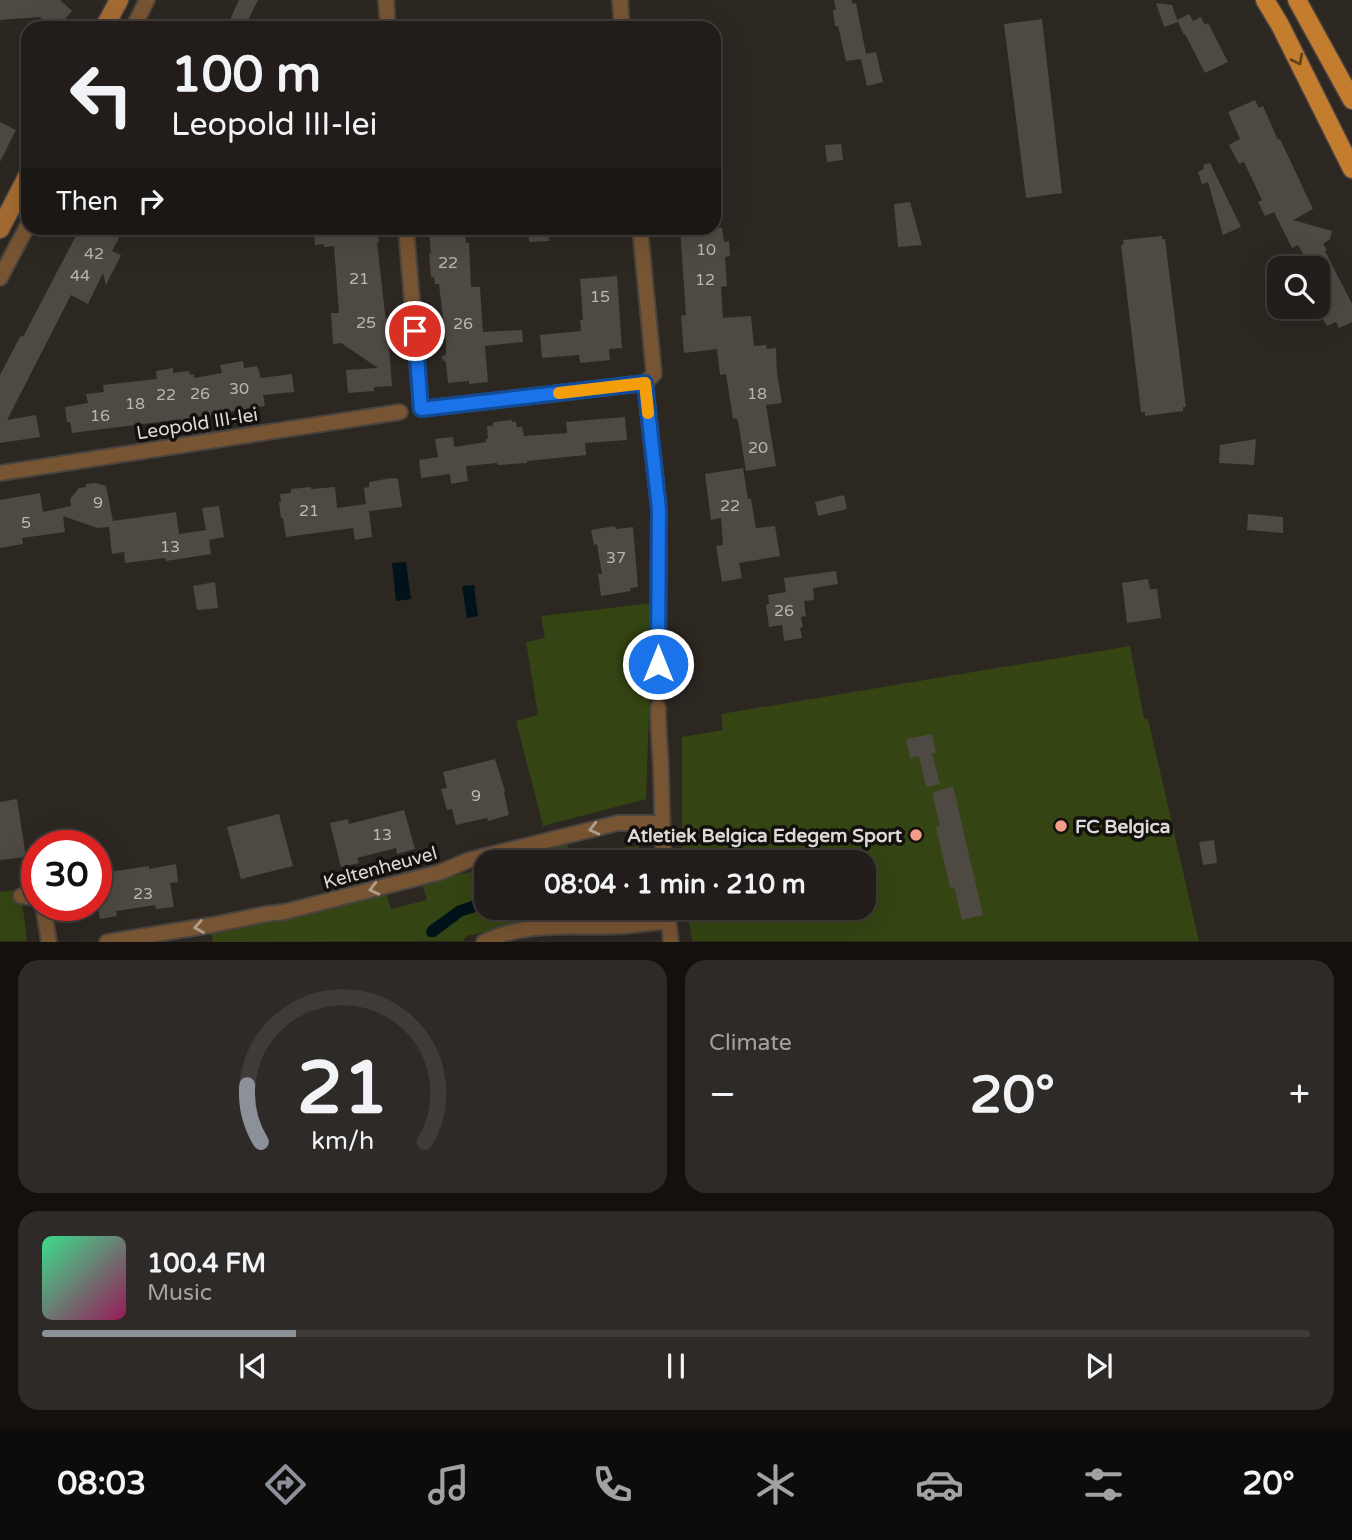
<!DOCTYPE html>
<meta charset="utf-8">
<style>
:root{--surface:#221d1a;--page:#2e2a27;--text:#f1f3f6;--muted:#a2a2a2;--line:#3f3b39;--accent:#8c9099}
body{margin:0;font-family:"Varela Round",sans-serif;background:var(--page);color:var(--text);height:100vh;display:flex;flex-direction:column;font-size:26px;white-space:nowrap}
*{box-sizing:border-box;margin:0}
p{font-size:23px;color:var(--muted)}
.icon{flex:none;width:38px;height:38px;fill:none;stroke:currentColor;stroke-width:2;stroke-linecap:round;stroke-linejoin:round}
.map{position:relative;height:942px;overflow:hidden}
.sheet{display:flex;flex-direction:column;gap:18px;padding:18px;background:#13100e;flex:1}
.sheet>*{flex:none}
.guide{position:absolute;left:21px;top:21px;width:700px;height:214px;border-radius:21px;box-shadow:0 7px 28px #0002,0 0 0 2px var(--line);background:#221d1a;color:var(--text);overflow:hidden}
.controls{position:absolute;left:1267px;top:256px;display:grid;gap:14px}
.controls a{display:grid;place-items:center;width:63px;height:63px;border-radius:14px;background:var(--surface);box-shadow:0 7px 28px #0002,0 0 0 2px var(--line);font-size:35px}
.speed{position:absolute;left:21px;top:830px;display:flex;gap:14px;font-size:35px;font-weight:700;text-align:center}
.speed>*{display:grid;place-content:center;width:91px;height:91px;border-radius:50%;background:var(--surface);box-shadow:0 7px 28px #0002,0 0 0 2px var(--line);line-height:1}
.speed .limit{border:10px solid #d22;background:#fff;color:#111}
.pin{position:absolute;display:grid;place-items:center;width:60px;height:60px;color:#fff;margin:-30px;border:4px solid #fff;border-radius:50%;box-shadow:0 2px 7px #0007}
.me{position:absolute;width:77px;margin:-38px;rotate:0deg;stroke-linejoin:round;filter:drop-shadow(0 0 5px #0008)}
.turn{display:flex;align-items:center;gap:24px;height:147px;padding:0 35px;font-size:32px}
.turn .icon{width:91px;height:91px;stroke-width:2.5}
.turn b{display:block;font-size:49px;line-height:60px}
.then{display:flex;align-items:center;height:66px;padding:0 35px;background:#0003;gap:14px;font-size:26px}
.big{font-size:52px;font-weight:700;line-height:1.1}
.sheet .tile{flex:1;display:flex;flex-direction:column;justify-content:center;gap:10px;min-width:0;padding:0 24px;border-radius:21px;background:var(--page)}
.sheet .dial{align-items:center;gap:0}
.dial svg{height:182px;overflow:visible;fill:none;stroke:var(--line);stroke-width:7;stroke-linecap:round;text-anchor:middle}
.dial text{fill:var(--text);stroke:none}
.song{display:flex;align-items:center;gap:21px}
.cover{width:84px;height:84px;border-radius:10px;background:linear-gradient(135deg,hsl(150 70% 55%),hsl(330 70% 35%))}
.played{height:7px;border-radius:4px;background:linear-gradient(90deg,var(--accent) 20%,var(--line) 20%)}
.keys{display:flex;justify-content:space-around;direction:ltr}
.heat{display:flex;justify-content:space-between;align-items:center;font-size:38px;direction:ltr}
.sheet .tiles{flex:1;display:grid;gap:18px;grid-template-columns:1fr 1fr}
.tile:last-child{grid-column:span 2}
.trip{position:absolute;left:474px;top:850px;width:402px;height:70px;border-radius:21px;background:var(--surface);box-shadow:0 7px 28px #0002,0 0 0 2px var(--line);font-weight:700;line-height:70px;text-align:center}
.dock{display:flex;height:112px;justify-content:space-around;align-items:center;background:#0e0c0a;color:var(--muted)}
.dock .icon{width:49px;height:49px}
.dock .current{color:var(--accent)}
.dock b{font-size:32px;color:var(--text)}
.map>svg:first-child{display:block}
.green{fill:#344412}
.water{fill:#00131a}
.building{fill:#4e4942}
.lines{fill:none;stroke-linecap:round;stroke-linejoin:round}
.street-casing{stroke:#49443f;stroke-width:18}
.secondary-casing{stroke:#49443f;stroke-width:21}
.primary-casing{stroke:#49443f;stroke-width:21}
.street{stroke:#775432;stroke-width:14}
.secondary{stroke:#a36b32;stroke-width:18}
.primary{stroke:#c47c2e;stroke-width:18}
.oneway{stroke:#63411c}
.oneway2{stroke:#b09e8d}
.route-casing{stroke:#114b97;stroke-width:18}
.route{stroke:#1a73e8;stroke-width:12}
.slow{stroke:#f59e0b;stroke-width:12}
.poi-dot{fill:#f49d8b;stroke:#13100e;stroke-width:2.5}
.labels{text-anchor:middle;stroke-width:7;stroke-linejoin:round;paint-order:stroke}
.number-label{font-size:16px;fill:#bab6b2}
.street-label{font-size:19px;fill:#dedad7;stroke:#13100e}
.poi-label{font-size:19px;font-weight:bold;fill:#dedad7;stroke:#13100e;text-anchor:start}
</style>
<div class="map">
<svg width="1352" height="942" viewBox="0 0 1352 942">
<rect width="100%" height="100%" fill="#2d2722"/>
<g class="green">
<path d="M653 603 646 799 543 826 516 721 538 715 526 642 545 638 541 616Z"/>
<path d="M1130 646 1144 718 1148 719 1199 941H692L687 908H864V863H682V737L723 730 721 714Z"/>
<path d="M567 843 571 859 618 848 639 846 637 863H490Z"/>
<path d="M486 864V908H540L541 922H529L467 936 463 941 213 942 211 932 273 921 386 893 391 909 427 900 422 883 471 872 475 867Z"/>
<path d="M17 890 22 901 27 941H0V892Z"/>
</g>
<g class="water">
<path d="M406 562 411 599 396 601 392 563Z"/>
<path d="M474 585 478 616 467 618 462 586Z"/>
<path d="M486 896V908H489L463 916 435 937H429L427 935 426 931 429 926 457 906Z"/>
</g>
<g class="building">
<path d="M0 0H60L72 11 57 28H52L40 17 0 20Z"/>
<path d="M239 0H258L247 22 228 24Z"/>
<path d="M834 0H852V4L856 3 866 54 876 52 883 82 867 86 861 59 846 61 838 26H835L833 10H836Z"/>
<path d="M1156 3 1172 5 1178 22 1164 27Z"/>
<path d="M1189 14 1193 21 1201 17 1205 25 1208 23 1228 62 1205 73 1185 34 1184 35 1177 20Z"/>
<path d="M1042 19 1062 193 1026 198 1004 24Z"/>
<path d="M1255 100 1259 108 1263 106 1278 140 1280 139 1313 209 1293 220 1332 231 1330 239 1323 244 1327 250 1325 251 1352 304V322L1339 328 1336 322 1327 326 1319 312 1329 307 1318 285V255L1307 260 1298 245 1292 248 1274 212 1265 216 1258 202 1262 200 1244 162 1239 164 1229 145 1240 139 1228 112Z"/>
<path d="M0 122 16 130 0 162Z"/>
<path d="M841 144 843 160 827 162 825 145Z"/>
<path d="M1210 163 1241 227 1223 235 1208 182 1202 184 1198 172 1204 169 1203 165Z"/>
<path d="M910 202 922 245 898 247 894 204Z"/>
<path d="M80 228H122L117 237 119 238 112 251 121 255 106 285 103 273 88 304 71 295 7 420 36 415 40 437 0 443V375L21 335 23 337Z"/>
<path d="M314 228H377L379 242H377L385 314 387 320 392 386 374 387V391L348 393 346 370 378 368 341 343 333 344 331 313H339L334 246 324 247V244L315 245Z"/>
<path d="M429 228H465L466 243H469L471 287H480L483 332 522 330 523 342 485 346 488 382 469 384V381L448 383 446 362 441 358 446 354V343L439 284H435L434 277H431L429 254H431Z"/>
<path d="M528 228H548L549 241 529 242Z"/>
<path d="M680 228H722L724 242 729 241 730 256 725 257 727 286 721 287 723 318 751 316 754 346 766 345 767 349 776 348 777 373 782 403 766 405 776 466 746 471 738 421 736 418 733 419 726 374 720 375 717 349 684 353 681 316 686 315Z"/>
<path d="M1162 236V239H1165L1186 407H1183V411L1145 416V412H1141L1121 245 1124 244 1123 240Z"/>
<path d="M617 276 622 348 609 349 610 360 580 363 579 355 542 358 540 335 581 331 580 320H583L580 279Z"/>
<path d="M243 361 244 368 257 366 261 378 292 374 294 392 263 395 265 406 211 415V417L181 421V419L159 422 72 433 70 422H67L65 407 88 403 86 394 104 392 103 385 157 379 156 371 173 368V373L189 371 190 375 194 374V378L222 373 220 365Z"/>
<path d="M625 417 627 440 585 443 586 455 527 461V463L498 465 497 463 466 466 468 481 451 484 450 474 421 478 419 460 438 457 435 439 453 437 454 447 486 442V439H488L487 426H492L494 422 512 420V422H516L517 427H522L524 436 567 433 566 422Z"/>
<path d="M1256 439 1254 465 1219 463 1220 445Z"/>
<path d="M743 468 748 499H751L756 528 775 526 780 556 739 563 742 578 722 582 716 546 723 545 721 518 711 520 705 474Z"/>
<path d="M391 478 398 479 402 507 369 511 372 537 355 540 353 528 286 537 283 518H281L279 502H281L280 494 291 493V489L311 487V489L335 487 337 508 366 504 364 488 369 487V482Z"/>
<path d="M96 483 106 486 113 521 176 512 179 534 206 530 202 508 219 506 224 537 209 540 211 554 166 561 165 558 125 563 124 552 112 554 109 527 97 528 63 516 65 532 22 538 23 544 0 548V500L40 493 43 512 71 506 70 499 79 488 86 487V484Z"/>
<path d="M844 495 847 509 818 516 815 502Z"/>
<path d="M1248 514 1283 517V533L1247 530Z"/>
<path d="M615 526 616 529 633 527 638 587 630 588 631 591 601 596 598 574H602L597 544 594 545 591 530Z"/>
<path d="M836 571 838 584 813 588 814 600 804 601 806 616 801 617 803 627 800 628 802 638 784 641 782 625 769 627 766 605 769 604 768 595 786 592 784 578Z"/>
<path d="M1148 579 1150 589H1157L1161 618 1127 623 1122 583Z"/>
<path d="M215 582 218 608 197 610 193 586Z"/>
<path d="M932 734 936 753H932L940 784 926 787 919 756 910 758 906 739Z"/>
<path d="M495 759 505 791 504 792 509 815 488 821 487 818 456 825 452 809 447 810 441 789 447 788 443 772Z"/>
<path d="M953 786 983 915 962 920 954 887 950 888 936 827 940 826 932 793Z"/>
<path d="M17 799 26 857 0 860V802Z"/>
<path d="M404 810 415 849 397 854 396 848 357 858 359 863 341 867 330 823 348 819 349 824Z"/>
<path d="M279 814 293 866 241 879 227 827Z"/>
<path d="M1214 840 1217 863 1203 865 1199 842Z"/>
<path d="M176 864 178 882 170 883 174 907 156 909 155 905 116 911 117 916 100 919 96 896V874L149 866V869Z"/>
</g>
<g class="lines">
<g class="street-casing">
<g id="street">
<path d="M386 0 388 28"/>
<path d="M620 0 622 28"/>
<path d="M133 28 147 0"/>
<path d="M406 228 421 409 645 383"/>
<path d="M640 228 654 374 645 383"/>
<path d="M0 278 28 225"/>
<path d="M645 383 659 509 658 664"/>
<path d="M0 473 400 412"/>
<path d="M658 708C658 728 660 748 661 769 662 800 662 831 664 863"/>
<path d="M63 845 65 840"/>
<path d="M21 896 37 898"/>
<path d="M43 905 49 942"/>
<path d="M667 908 671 942"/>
<path d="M107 942 212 925 266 914 284 912 441 872 469 860 618 823H661"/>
<path d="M484 942C527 920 578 929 624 926 639 925 653 923 668 921"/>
</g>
</g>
<g class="secondary-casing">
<g id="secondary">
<path d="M104 28 119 0"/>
<path d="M0 229 28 175"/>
</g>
</g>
<g class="primary-casing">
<g id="primary">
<path d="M1265 0 1280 25 1352 169"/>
<path d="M1297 0 1352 100"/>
</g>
</g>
<use href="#street" class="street"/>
<use href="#secondary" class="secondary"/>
<use href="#primary" class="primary"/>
</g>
<defs><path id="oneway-chevron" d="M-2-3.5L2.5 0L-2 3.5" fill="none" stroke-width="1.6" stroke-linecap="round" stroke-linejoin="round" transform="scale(1.75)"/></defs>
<use class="oneway" href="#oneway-chevron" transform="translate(1298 60) rotate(63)"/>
<g class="oneway2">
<use href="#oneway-chevron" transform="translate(594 829) rotate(166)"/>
<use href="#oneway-chevron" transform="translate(374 889) rotate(166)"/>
<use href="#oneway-chevron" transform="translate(199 927) rotate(171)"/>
</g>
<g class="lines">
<g class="route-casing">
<path id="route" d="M415 331 421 409 645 383 659 509 658 664"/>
</g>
<use href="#route" class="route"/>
<path class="slow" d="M559 393 645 383 648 413"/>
</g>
<g class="poi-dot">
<circle cx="1061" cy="826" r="7"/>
<circle cx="916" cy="835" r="7"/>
</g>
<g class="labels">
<g class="number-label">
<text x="706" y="255">10</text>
<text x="94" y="259">42</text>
<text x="448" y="268">22</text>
<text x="80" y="281">44</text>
<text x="359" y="284">21</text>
<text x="705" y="285">12</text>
<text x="600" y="302">15</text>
<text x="366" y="328">25</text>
<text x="463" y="329">26</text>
<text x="239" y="394">30</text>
<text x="200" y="399">26</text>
<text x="757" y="399">18</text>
<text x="166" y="400">22</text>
<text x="135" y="409">18</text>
<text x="100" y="421">16</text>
<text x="758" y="453">20</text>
<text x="98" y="508">9</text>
<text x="730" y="511">22</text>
<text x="309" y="516">21</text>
<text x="26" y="528">5</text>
<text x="170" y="552">13</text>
<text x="616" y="563">37</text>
<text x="784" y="616">26</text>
<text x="476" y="801">9</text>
<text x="382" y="840">13</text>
<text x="143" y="899">23</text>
</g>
<g class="street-label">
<text transform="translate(197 423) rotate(-9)" y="7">Leopold III-lei</text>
<text transform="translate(380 867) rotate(-15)" y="7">Keltenheuvel</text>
</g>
<g class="poi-label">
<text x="1075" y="833">FC Belgica</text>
<text x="902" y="842" text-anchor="end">Atletiek Belgica Edegem Sport</text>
</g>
</g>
</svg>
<div class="controls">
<a><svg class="icon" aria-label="search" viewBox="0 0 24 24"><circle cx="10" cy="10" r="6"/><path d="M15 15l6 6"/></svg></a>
</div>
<div class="speed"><div class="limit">30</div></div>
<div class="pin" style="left:415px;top:331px;background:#d93025"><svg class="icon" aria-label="arrive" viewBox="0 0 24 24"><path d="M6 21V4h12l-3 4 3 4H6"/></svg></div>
<svg class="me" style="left:658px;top:664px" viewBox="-20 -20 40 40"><circle r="17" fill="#1a73e8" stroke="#fff" stroke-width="3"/><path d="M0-11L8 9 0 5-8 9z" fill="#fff"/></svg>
<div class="trip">08:04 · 1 min · 210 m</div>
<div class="guide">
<div class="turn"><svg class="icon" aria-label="left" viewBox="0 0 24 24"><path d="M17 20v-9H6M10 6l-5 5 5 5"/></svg><div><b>100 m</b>Leopold III-lei</div></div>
<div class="then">Then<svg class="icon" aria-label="right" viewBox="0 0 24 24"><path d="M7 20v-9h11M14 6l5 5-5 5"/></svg></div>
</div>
</div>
<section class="sheet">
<div class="tiles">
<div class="tile dial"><svg viewBox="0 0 100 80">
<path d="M14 69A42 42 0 1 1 86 69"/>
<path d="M14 69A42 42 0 0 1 8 44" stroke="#8c9099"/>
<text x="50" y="56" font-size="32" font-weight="700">21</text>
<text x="50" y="72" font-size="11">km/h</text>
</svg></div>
<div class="tile"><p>Climate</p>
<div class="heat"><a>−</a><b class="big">20°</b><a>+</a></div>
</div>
<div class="tile">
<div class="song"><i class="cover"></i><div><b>100.4 FM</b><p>Music</p></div></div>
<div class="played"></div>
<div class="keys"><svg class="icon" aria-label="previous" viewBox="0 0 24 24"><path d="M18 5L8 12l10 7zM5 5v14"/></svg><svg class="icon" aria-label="pause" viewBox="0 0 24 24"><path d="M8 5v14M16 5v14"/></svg><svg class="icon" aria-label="next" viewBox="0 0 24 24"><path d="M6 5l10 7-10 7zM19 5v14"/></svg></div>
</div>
</div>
</section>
<nav class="dock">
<b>08:03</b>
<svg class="icon current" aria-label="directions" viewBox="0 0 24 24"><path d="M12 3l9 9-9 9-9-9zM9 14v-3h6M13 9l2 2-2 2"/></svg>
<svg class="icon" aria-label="music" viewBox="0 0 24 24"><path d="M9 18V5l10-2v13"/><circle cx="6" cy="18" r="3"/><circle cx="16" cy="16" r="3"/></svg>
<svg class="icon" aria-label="phone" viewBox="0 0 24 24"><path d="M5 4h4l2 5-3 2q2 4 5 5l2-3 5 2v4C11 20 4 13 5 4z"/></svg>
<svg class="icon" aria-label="climate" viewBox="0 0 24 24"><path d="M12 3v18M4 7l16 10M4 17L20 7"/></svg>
<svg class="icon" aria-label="car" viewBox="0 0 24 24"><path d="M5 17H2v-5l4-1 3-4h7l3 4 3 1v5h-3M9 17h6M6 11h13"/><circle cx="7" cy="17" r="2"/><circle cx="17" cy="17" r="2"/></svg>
<svg class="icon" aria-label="filters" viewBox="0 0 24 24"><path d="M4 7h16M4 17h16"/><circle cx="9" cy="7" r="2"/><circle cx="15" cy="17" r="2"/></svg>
<b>20°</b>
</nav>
